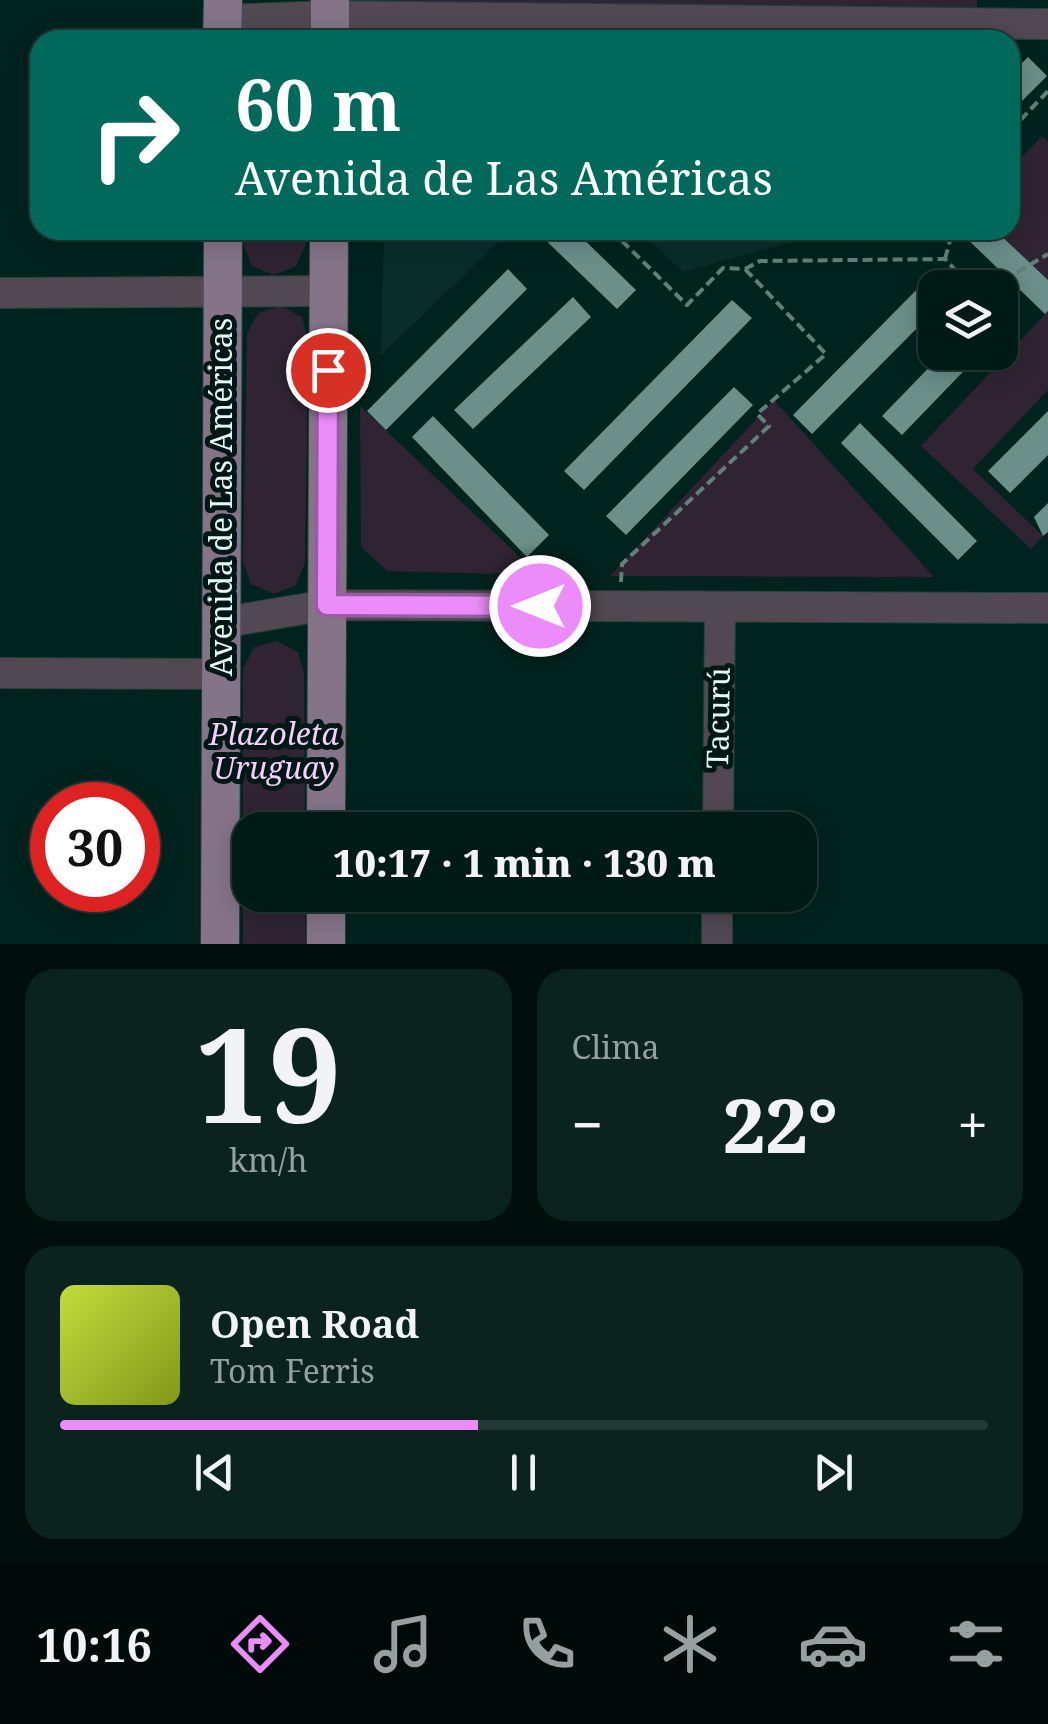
<!DOCTYPE html>
<html lang="es">
<meta charset="utf-8">
<style>
:root{--surface:#001a16;--page:#0a231f;--text:#f1f3f6;--muted:#95a1a1;--line:#223835;--accent:#ec8cfb}
body{margin:0;font-family:"Noto Serif",serif;background:var(--page);color:var(--text);height:100vh;display:flex;flex-direction:column;font-size:38px;white-space:nowrap}
*{box-sizing:border-box;margin:0}
p{font-size:32px;color:var(--muted)}
.icon{flex:none;width:55px;height:55px;fill:none;stroke:currentColor;stroke-width:2;stroke-linecap:round;stroke-linejoin:round}
.map{position:relative;height:944px;overflow:hidden}
.panel{display:flex;flex-direction:column;gap:25px;padding:25px;background:#000e0c;flex:1}
.panel>*{flex:none}
.banner{position:absolute;left:30px;top:30px;width:990px;height:210px;border-radius:30px;box-shadow:0 5px 25px #0003,0 0 0 2px var(--line);background:#00695c;color:#fff;overflow:hidden}
.buttons{position:absolute;left:918px;top:270px;display:grid;gap:20px}
.buttons a{display:grid;place-items:center;width:100px;height:100px;border-radius:20px;background:var(--surface);box-shadow:0 5px 25px #0003,0 0 0 2px var(--line);font-size:50px}
.speed{position:absolute;left:30px;top:782px;display:flex;gap:20px;font-size:50px;font-weight:700;text-align:center}
.speed>*{display:grid;place-content:center;width:130px;height:130px;border-radius:50%;background:var(--surface);box-shadow:0 5px 25px #0003,0 0 0 2px var(--line);line-height:1}
.speed .limit{border:15px solid #d22;background:#fff;color:#111}
.pin{position:absolute;display:grid;place-items:center;width:85px;height:85px;color:#fff;margin:-42px;border:5px solid #fff;border-radius:50%;box-shadow:0 2px 10px #0007}
.me{position:absolute;width:110px;margin:-55px;rotate:270deg;stroke-linejoin:round;filter:drop-shadow(0 0 8px #0008)}
.turn{display:flex;align-items:center;gap:35px;height:210px;padding:0 40px;font-size:45px}
.turn .icon{width:130px;height:130px;stroke-width:2.5}
.turn b{display:block;font-size:70px;line-height:85px}
.big{font-size:75px;font-weight:800;line-height:1.1}
.panel .widget{flex:1;display:flex;flex-direction:column;justify-content:center;gap:15px;min-width:0;padding:0 35px;border-radius:30px;background:var(--page)}
.panel .dial{align-items:center;gap:0}
.dial b{font-size:130px;line-height:1}
.song{display:flex;align-items:center;gap:30px}
.cover{width:120px;height:120px;border-radius:15px;background:linear-gradient(135deg,hsl(70 70% 55%),hsl(70 70% 35%))}
.played{height:10px;border-radius:5px;background:linear-gradient(90deg,var(--accent) 45%,var(--line) 45%)}
.keys{display:flex;justify-content:space-around;direction:ltr}
.heat{display:flex;justify-content:space-between;align-items:center;font-size:55px;direction:ltr}
.panel .tiles{flex:1;display:grid;gap:25px;grid-template-columns:1fr 1fr}
.widget:last-child{grid-column:span 2}
.trip{position:absolute;left:232px;top:812px;width:585px;height:100px;border-radius:30px;background:var(--surface);box-shadow:0 5px 25px #0003,0 0 0 2px var(--line);font-weight:800;line-height:100px;text-align:center}
.dock{display:flex;height:160px;justify-content:space-around;align-items:center;background:#000a09;color:var(--muted)}
.dock .icon{width:70px;height:70px}
.dock .active{color:var(--accent)}
.dock b{font-size:45px;color:var(--text)}
.map>svg:first-child{display:block}
.built{fill:#092e29}
.green{fill:#302432}
.building{fill:#6b9089}
.lines{fill:none;stroke-linecap:round;stroke-linejoin:round}
.minor-casing{stroke:#20413c;stroke-width:32}
.major-casing{stroke:#20413c;stroke-width:40}
.path{stroke:#627f7a;stroke-width:4;stroke-dasharray:10 5;stroke-linecap:butt}
.minor{stroke:#514852;stroke-width:30}
.major{stroke:#857488;stroke-width:38}
.route-casing{stroke:#995ba3;stroke-width:25}
.route{stroke:#ec8cfb;stroke-width:18}
.labels{text-anchor:middle;stroke-width:10;stroke-linejoin:round;paint-order:stroke}
.street-label{font-size:30px;fill:#e5f9f5;stroke:#001815}
.park-label{font-size:30px;font-style:italic;fill:#f6d0fc;stroke:#001815}
</style>
<div class="map">
<svg width="1048" height="944" viewBox="0 0 1048 944">
<rect width="100%" height="100%" fill="#00231e"/>
<g class="built">
<path d="M384 230H511L381 355Z"/>
<path d="M639 230H824L822 234 683 272Z"/>
</g>
<g class="green">
<path d="M348 0H977V15L359 9Z"/>
<path d="M1042 136 1048 142V280L995 230H1010V169Z"/>
<path d="M243 230H306V244L296 266 274 275 252 266 243 244Z"/>
<path d="M281 306 302 317 308 340 305 563 296 585 274 594 251 584 243 562 247 334 258 313Z"/>
<path d="M1048 311V390L973 469 1043 536 1031 549 921 446Z"/>
<path d="M774 400 934 577 610 576Z"/>
<path d="M360 406 539 575 387 571 361 547Z"/>
<path d="M277 641 298 652 304 674 305 830H250V895H305L306 944H243V669L254 647Z"/>
</g>
<g class="building">
<path d="M1028 57 1047 76 1010 113V75Z"/>
<path d="M535 230H574L636 290 617 309Z"/>
<path d="M958 230H995L1048 280V311L1045 314Z"/>
<path d="M508 269 527 289 386 430 367 411Z"/>
<path d="M934 272 950 288H935V310L812 434 793 415Z"/>
<path d="M573 297 591 317 473 429 454 410Z"/>
<path d="M1000 298 1018 315 1000 334Z"/>
<path d="M732 300 752 318 584 490 564 471Z"/>
<path d="M944 352H982L902 435 882 416Z"/>
<path d="M734 387 753 405 626 535 606 516Z"/>
<path d="M1048 411V455L1010 493 988 471Z"/>
<path d="M433 416 549 535 527 557 412 437Z"/>
<path d="M860 423 977 541 958 560 841 443Z"/>
<path d="M1048 503V532L1043 536 1034 517Z"/>
</g>
<g class="lines">
<g class="minor-casing">
<g id="minor">
<path d="M222 20 330 16 1048 24"/>
<path d="M0 293 329 291"/>
<path d="M220 623 327 605 1048 608"/>
<path d="M0 673 221 674"/>
<path d="M718 830 720 607"/>
<path d="M717 944V895"/>
</g>
</g>
<g class="major-casing">
<g id="major">
<path d="M330 0V40"/>
<path d="M222 40 223 0"/>
<path d="M326 830 329 230"/>
<path d="M220 944 223 230"/>
<path d="M326 944V895"/>
</g>
</g>
<g class="path">
<path d="M1010 131 1048 91"/>
<path d="M611 230 687 305 723 268 745 269 760 261 945 259 972 288"/>
<path d="M920 230 924 235 930 230"/>
<path d="M945 259 953 230"/>
<path d="M991 288 1048 254"/>
<path d="M621 582 622 564 769 426 757 414 826 354 745 269"/>
</g>
<use href="#minor" class="minor"/>
<use href="#major" class="major"/>
</g>
<g class="lines">
<g class="route-casing">
<path id="route" d="M328 370 327 605 540 606"/>
</g>
<use href="#route" class="route"/>
</g>
<g class="labels">
<g class="street-label">
<text transform="translate(222 497) rotate(-90)" y="10">Avenida de Las Américas</text>
<text transform="translate(719 718) rotate(-89)" y="10">Tacurú</text>
</g>
<g class="park-label">
<text x="274" y="745">Plazoleta<tspan x="274" dy="34">Uruguay</tspan></text>
</g>
</g>
</svg>
<div class="buttons">
<a><svg class="icon" aria-label="layers" viewBox="0 0 24 24"><path d="M12 4l9 5-9 5-9-5zM3 14l9 5 9-5"/></svg></a>
</div>
<div class="speed"><div class="limit">30</div></div>
<div class="pin" style="left:328px;top:370px;background:#d93025"><svg class="icon" aria-label="arrive" viewBox="0 0 24 24"><path d="M6 21V4h12l-3 4 3 4H6"/></svg></div>
<svg class="me" style="left:540px;top:606px" viewBox="-20 -20 40 40"><circle r="17" fill="#ec8cfb" stroke="#fff" stroke-width="3"/><path d="M0-11L8 9 0 5-8 9z" fill="#fff"/></svg>
<div class="trip">10:17 · 1 min · 130 m</div>
<div class="banner">
<div class="turn"><svg class="icon" aria-label="right" viewBox="0 0 24 24"><path d="M7 20v-9h11M14 6l5 5-5 5"/></svg><div><b>60 m</b>Avenida de Las Américas</div></div>
</div>
</div>
<section class="panel">
<div class="tiles">
<div class="widget dial"><b>19</b><p>km/h</p></div>
<div class="widget"><p>Clima</p>
<div class="heat"><a>−</a><b class="big">22°</b><a>+</a></div>
</div>
<div class="widget">
<div class="song"><i class="cover"></i><div><b>Open Road</b><p>Tom Ferris</p></div></div>
<div class="played"></div>
<div class="keys"><svg class="icon" aria-label="previous" viewBox="0 0 24 24"><path d="M18 5L8 12l10 7zM5 5v14"/></svg><svg class="icon" aria-label="pause" viewBox="0 0 24 24"><path d="M8 5v14M16 5v14"/></svg><svg class="icon" aria-label="next" viewBox="0 0 24 24"><path d="M6 5l10 7-10 7zM19 5v14"/></svg></div>
</div>
</div>
</section>
<nav class="dock">
<b>10:16</b>
<svg class="icon active" aria-label="directions" viewBox="0 0 24 24"><path d="M12 3l9 9-9 9-9-9zM9 14v-3h6M13 9l2 2-2 2"/></svg>
<svg class="icon" aria-label="music" viewBox="0 0 24 24"><path d="M9 18V5l10-2v13"/><circle cx="6" cy="18" r="3"/><circle cx="16" cy="16" r="3"/></svg>
<svg class="icon" aria-label="phone" viewBox="0 0 24 24"><path d="M5 4h4l2 5-3 2q2 4 5 5l2-3 5 2v4C11 20 4 13 5 4z"/></svg>
<svg class="icon" aria-label="climate" viewBox="0 0 24 24"><path d="M12 3v18M4 7l16 10M4 17L20 7"/></svg>
<svg class="icon" aria-label="car" viewBox="0 0 24 24"><path d="M5 17H2v-5l4-1 3-4h7l3 4 3 1v5h-3M9 17h6M6 11h13"/><circle cx="7" cy="17" r="2"/><circle cx="17" cy="17" r="2"/></svg>
<svg class="icon" aria-label="filters" viewBox="0 0 24 24"><path d="M4 7h16M4 17h16"/><circle cx="9" cy="7" r="2"/><circle cx="15" cy="17" r="2"/></svg>
</nav>
